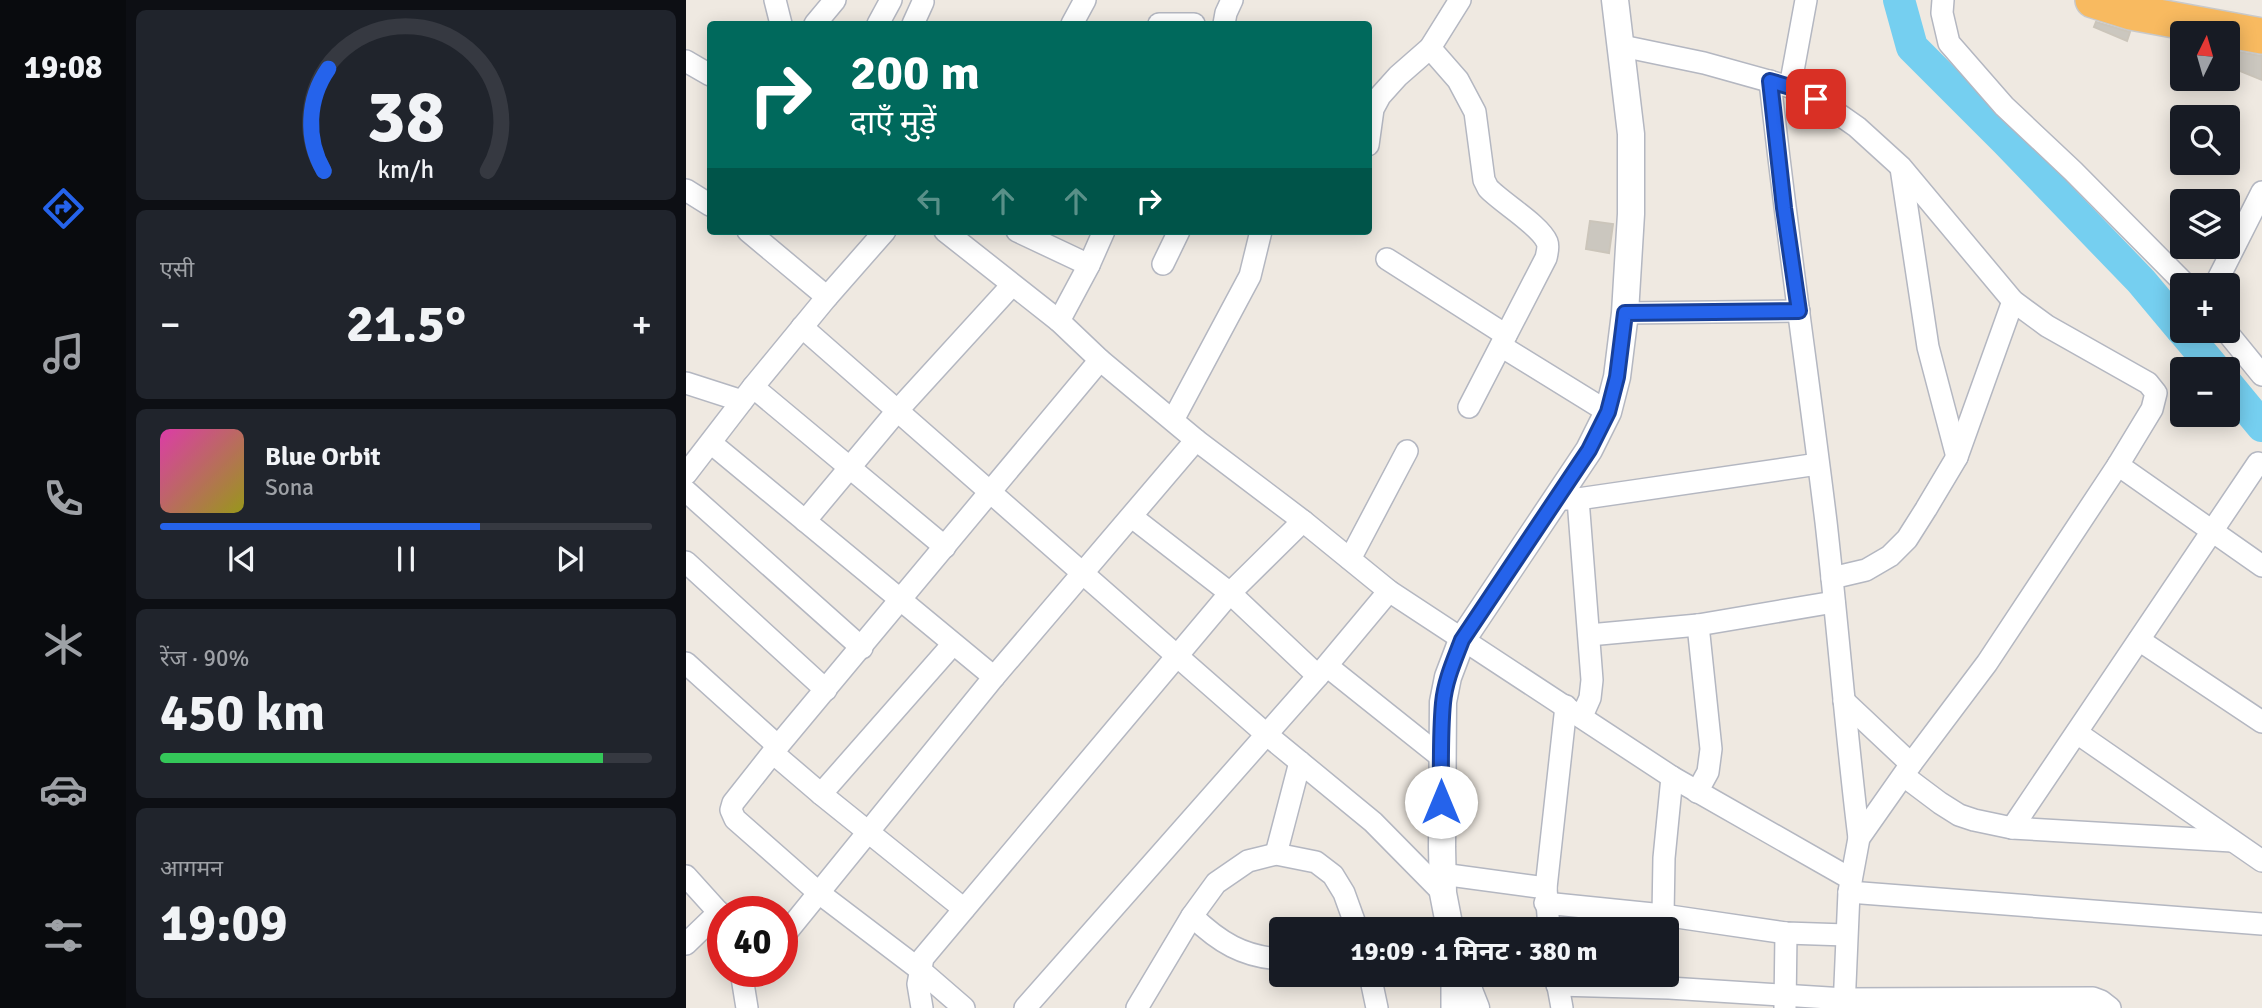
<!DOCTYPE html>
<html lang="hi">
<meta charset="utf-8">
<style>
:root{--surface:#171b24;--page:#20242c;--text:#f1f3f6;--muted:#9ea1a6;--line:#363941;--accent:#2563eb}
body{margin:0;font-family:Signika,"Noto Sans Devanagari",sans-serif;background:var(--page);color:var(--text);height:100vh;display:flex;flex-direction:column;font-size:26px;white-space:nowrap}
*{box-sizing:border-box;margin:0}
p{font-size:23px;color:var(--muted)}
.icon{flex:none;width:38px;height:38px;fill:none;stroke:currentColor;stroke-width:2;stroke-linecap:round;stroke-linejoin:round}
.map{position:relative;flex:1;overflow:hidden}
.panel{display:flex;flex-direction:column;gap:10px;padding:10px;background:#0d0f14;width:560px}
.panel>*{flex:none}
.guide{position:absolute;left:21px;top:21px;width:665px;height:214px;border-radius:7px;box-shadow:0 4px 18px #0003;background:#00695c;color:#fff;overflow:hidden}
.needle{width:46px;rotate:5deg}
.tools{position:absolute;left:1484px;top:21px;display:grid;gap:14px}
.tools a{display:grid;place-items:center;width:70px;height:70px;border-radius:7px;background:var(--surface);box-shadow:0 4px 18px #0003;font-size:35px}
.speed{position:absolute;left:21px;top:896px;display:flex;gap:14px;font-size:35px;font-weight:700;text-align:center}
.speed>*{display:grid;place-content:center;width:91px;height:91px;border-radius:50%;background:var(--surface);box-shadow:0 4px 18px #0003;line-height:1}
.speed .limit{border:10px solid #d22;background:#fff;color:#111}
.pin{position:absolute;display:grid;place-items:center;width:60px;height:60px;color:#fff;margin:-30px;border-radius:14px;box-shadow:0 4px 10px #0006}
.me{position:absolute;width:77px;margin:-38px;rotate:0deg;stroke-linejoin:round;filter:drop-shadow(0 0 5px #0008)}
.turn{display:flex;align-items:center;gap:24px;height:147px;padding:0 28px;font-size:32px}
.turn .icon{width:91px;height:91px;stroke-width:2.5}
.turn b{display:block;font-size:49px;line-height:60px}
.lanes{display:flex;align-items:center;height:66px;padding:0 28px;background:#0003;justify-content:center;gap:35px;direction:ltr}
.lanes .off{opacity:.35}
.big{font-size:52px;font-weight:700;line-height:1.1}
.panel .widget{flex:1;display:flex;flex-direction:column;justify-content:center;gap:10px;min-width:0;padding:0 24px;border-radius:10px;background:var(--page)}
.panel .dial{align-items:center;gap:0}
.dial svg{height:182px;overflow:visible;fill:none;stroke:var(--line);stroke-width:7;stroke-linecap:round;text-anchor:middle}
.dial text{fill:var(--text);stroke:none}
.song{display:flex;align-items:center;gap:21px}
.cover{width:84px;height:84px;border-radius:10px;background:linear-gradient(135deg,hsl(320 70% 55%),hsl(60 70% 35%))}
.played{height:7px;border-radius:4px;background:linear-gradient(90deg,var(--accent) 65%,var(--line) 65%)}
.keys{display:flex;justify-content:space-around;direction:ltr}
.heat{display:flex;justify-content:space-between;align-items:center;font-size:38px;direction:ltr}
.charge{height:10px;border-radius:5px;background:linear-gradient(90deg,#34c759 90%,var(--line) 0)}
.trip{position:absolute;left:583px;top:917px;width:410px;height:70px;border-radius:7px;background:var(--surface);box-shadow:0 4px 18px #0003;font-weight:700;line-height:70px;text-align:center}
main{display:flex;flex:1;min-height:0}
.dock{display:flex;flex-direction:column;width:126px;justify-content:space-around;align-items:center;background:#090b0e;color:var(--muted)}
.dock .icon{width:49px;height:49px}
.dock .current{color:var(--accent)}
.dock b{font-size:32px;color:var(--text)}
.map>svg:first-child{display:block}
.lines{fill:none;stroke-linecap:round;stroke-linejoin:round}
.river{stroke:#75cff0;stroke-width:32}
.building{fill:#cbc7bf;stroke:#cbc5ba;stroke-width:2}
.minor-casing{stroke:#b4b7c1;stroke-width:24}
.tertiary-casing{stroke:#b4b7c1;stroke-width:29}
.trunk-casing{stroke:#c9c9c9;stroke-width:38}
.minor{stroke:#fff;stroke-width:21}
.tertiary{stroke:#fff;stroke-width:26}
.trunk{stroke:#f8ba60;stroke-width:35}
.route-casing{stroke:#184099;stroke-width:18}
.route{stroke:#2563eb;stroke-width:12}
</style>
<main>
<nav class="dock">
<b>19:08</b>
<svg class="icon current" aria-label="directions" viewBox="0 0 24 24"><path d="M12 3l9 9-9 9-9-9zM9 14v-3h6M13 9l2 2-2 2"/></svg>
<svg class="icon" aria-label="music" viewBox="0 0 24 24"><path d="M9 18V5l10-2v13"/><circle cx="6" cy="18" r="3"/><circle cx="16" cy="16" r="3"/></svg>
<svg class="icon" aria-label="phone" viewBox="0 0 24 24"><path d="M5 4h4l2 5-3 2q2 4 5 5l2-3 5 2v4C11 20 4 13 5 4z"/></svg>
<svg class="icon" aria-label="climate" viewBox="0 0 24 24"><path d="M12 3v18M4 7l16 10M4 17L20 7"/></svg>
<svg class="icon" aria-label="car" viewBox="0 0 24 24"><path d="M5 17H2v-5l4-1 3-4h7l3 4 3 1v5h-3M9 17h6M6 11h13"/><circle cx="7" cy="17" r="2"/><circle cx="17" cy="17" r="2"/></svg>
<svg class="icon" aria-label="filters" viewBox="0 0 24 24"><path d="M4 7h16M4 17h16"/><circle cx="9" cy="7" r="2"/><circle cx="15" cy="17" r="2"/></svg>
</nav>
<section class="panel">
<div class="widget dial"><svg viewBox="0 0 100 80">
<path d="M14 69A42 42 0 1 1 86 69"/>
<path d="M14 69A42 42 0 0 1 16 24" stroke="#2563eb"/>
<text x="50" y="56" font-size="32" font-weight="700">38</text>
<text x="50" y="72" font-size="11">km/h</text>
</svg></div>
<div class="widget"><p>एसी</p>
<div class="heat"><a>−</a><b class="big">21.5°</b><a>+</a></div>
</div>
<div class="widget">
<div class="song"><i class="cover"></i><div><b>Blue Orbit</b><p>Sona</p></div></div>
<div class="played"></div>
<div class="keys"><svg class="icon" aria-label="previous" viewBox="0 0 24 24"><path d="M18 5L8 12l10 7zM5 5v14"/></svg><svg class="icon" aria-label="pause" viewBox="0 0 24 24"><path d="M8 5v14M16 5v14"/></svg><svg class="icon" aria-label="next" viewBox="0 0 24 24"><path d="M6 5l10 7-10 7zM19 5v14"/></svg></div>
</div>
<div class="widget"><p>रेंज · 90%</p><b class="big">450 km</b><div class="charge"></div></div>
<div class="widget"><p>आगमन</p><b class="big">19:09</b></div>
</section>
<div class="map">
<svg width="1576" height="1008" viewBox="0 0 1576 1008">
<rect width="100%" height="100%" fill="#efe9e1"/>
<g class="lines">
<g class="river">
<path d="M1213 0 1226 47 1320 141 1455 281 1496 330"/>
<path d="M1497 331 1529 369"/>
<path d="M1542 385 1576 426"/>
</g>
</g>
<g class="building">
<path d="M1410 22 1444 32 1441 41 1408 27Z"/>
<path d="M1542 50 1576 56V80L1542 66Z"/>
<path d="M904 221 927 224 923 253 900 249Z"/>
</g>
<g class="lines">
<g class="minor-casing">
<g id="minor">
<path d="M89 0 95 24"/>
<path d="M1257 0 1256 13 1263 43 1318 106 1387 171 1500 285"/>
<path d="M129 24 149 0"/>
<path d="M192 24 205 0"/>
<path d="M227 24 237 2"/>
<path d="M386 24 399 0"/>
<path d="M473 24H508"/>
<path d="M538 24 540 13 546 0"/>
<path d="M936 46 1018 63 1104 87 1151 113 1171 127 1215 167 1327 301 1361 326 1462 383 1470 393 1466 409 1432 465 1301 663 1225 764 1173 838 1163 892 1158 1008"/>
<path d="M744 48 772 80 789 112 798 180 802 188C816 203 854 225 861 242 863 247 861 253 860 258L783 407"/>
<path d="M0 61 24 75"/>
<path d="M1084 81C1100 228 1122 375 1140 522 1152 628 1160 733 1173 838"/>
<path d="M1104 87 1120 0"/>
<path d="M682 145 687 109 694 96 712 76 744 48 774 0"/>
<path d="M1215 168 1242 347 1271 457"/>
<path d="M0 190 24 205"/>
<path d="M62 231 141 297"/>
<path d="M259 231 373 321 414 360 510 440 617 521 703 591 986 777 1165 879"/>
<path d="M331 231 403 265"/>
<path d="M701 259 820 335"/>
<path d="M477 264 493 231"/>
<path d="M1529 285 1576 192"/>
<path d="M939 313 1113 311"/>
<path d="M373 321 403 265 418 231"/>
<path d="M116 327 580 734 687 822 757 893"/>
<path d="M1540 331 1576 375"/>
<path d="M815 346 922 412"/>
<path d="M0 383 56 401"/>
<path d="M67 387 259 547"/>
<path d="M487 420 564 276 575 231"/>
<path d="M25 443 308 677"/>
<path d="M1432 465 1576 566"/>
<path d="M0 474 67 387 141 297 199 231"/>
<path d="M0 491 176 648"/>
<path d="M870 499H892L1132 464"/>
<path d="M892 499 906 680 904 698 896 716"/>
<path d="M446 517 544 593 632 676"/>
<path d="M119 521 211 411 326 285"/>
<path d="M664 559 721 451"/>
<path d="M0 562 140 690"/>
<path d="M1146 578 1180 570 1204 556 1221 539 1240 509 1271 457 1327 301"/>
<path d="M903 635 1012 625 1148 602"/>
<path d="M1453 640 1576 722"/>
<path d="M0 663 92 746"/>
<path d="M641 666 755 757"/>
<path d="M1158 701 1225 764"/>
<path d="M1391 733 1576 861"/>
<path d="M87 753 135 794 278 909"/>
<path d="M1218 776 1254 803 1273 815 1288 820 1326 828 1546 841"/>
<path d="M1011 792 1022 772 1025 749 1012 625"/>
<path d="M135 794 267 644"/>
<path d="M1326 828 1572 463"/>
<path d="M590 854 614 762"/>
<path d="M756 874 860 888"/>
<path d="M0 876 37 917"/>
<path d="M1163 892 1576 924"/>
<path d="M859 903 977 915 1100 933 1160 935"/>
<path d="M977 915 978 858 986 777"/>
<path d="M506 916C533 942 557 957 595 959"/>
<path d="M863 929 860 888 880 706"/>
<path d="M96 938 308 677 510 440"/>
<path d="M0 944 33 912"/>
<path d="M55 971 61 1008"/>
<path d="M684 975 691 1008"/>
<path d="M870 975 876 1008"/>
<path d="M871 985 983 988 1159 999 1407 998 1415 1001 1424 1008"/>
<path d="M236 1008 232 984 237 958 544 593 617 521"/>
<path d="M278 1008 233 969 133 893 49 819 45 810 47 803 92 746 414 360"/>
<path d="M339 1008 632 676 703 591"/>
<path d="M451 1008 506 916 530 883 562 861 590 854 630 862 647 875 658 893 671 929"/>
<path d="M766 1008V975"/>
<path d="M1099 1008 1100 933"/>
</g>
</g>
<g class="tertiary-casing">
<g id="tertiary">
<path d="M764 929 757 893 756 847 757 702 762 677 776 640 903 450 922 412 931 377 939 313 945 214V134L929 0"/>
<path d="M777 975 790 1008"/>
</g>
</g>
<g class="trunk-casing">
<path id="trunk" d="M1407 0 1445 12 1576 36"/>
</g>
<use href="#minor" class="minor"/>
<use href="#tertiary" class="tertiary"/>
<use href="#trunk" class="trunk"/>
</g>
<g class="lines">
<g class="route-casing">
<path id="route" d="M755 802C755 769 754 736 757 703 759 681 768 661 776 640L903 450 922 412 931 377 939 313 1113 311 1098 208 1084 81 1104 87 1130 99"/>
</g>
<use href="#route" class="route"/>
</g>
</svg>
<div class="tools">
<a><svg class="needle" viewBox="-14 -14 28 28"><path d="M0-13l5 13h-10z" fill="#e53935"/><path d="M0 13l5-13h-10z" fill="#9ea1a6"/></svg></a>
<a><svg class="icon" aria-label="search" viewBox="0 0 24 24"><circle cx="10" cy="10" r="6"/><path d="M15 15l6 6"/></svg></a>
<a><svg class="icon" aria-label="layers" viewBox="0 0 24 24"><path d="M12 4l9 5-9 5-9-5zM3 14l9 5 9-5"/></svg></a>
<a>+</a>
<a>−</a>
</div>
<div class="speed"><div class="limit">40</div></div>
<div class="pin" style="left:1130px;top:99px;background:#d93025"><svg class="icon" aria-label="arrive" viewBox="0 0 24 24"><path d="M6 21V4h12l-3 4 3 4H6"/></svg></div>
<svg class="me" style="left:755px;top:802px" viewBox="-20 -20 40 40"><circle r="19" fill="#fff"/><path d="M0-13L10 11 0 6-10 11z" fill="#2563eb"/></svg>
<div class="trip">19:09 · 1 मिनट · 380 m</div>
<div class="guide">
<div class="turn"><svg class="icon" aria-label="right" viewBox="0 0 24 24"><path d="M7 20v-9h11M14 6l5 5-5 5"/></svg><div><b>200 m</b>दाएँ मुड़ें</div></div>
<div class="lanes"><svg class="icon off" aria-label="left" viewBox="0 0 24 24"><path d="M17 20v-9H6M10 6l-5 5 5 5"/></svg><svg class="icon off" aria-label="ahead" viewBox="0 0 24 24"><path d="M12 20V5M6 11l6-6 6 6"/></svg><svg class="icon off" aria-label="ahead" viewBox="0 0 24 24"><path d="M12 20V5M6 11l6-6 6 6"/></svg><svg class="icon" aria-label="right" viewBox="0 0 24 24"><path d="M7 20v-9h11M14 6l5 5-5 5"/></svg></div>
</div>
</div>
</main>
